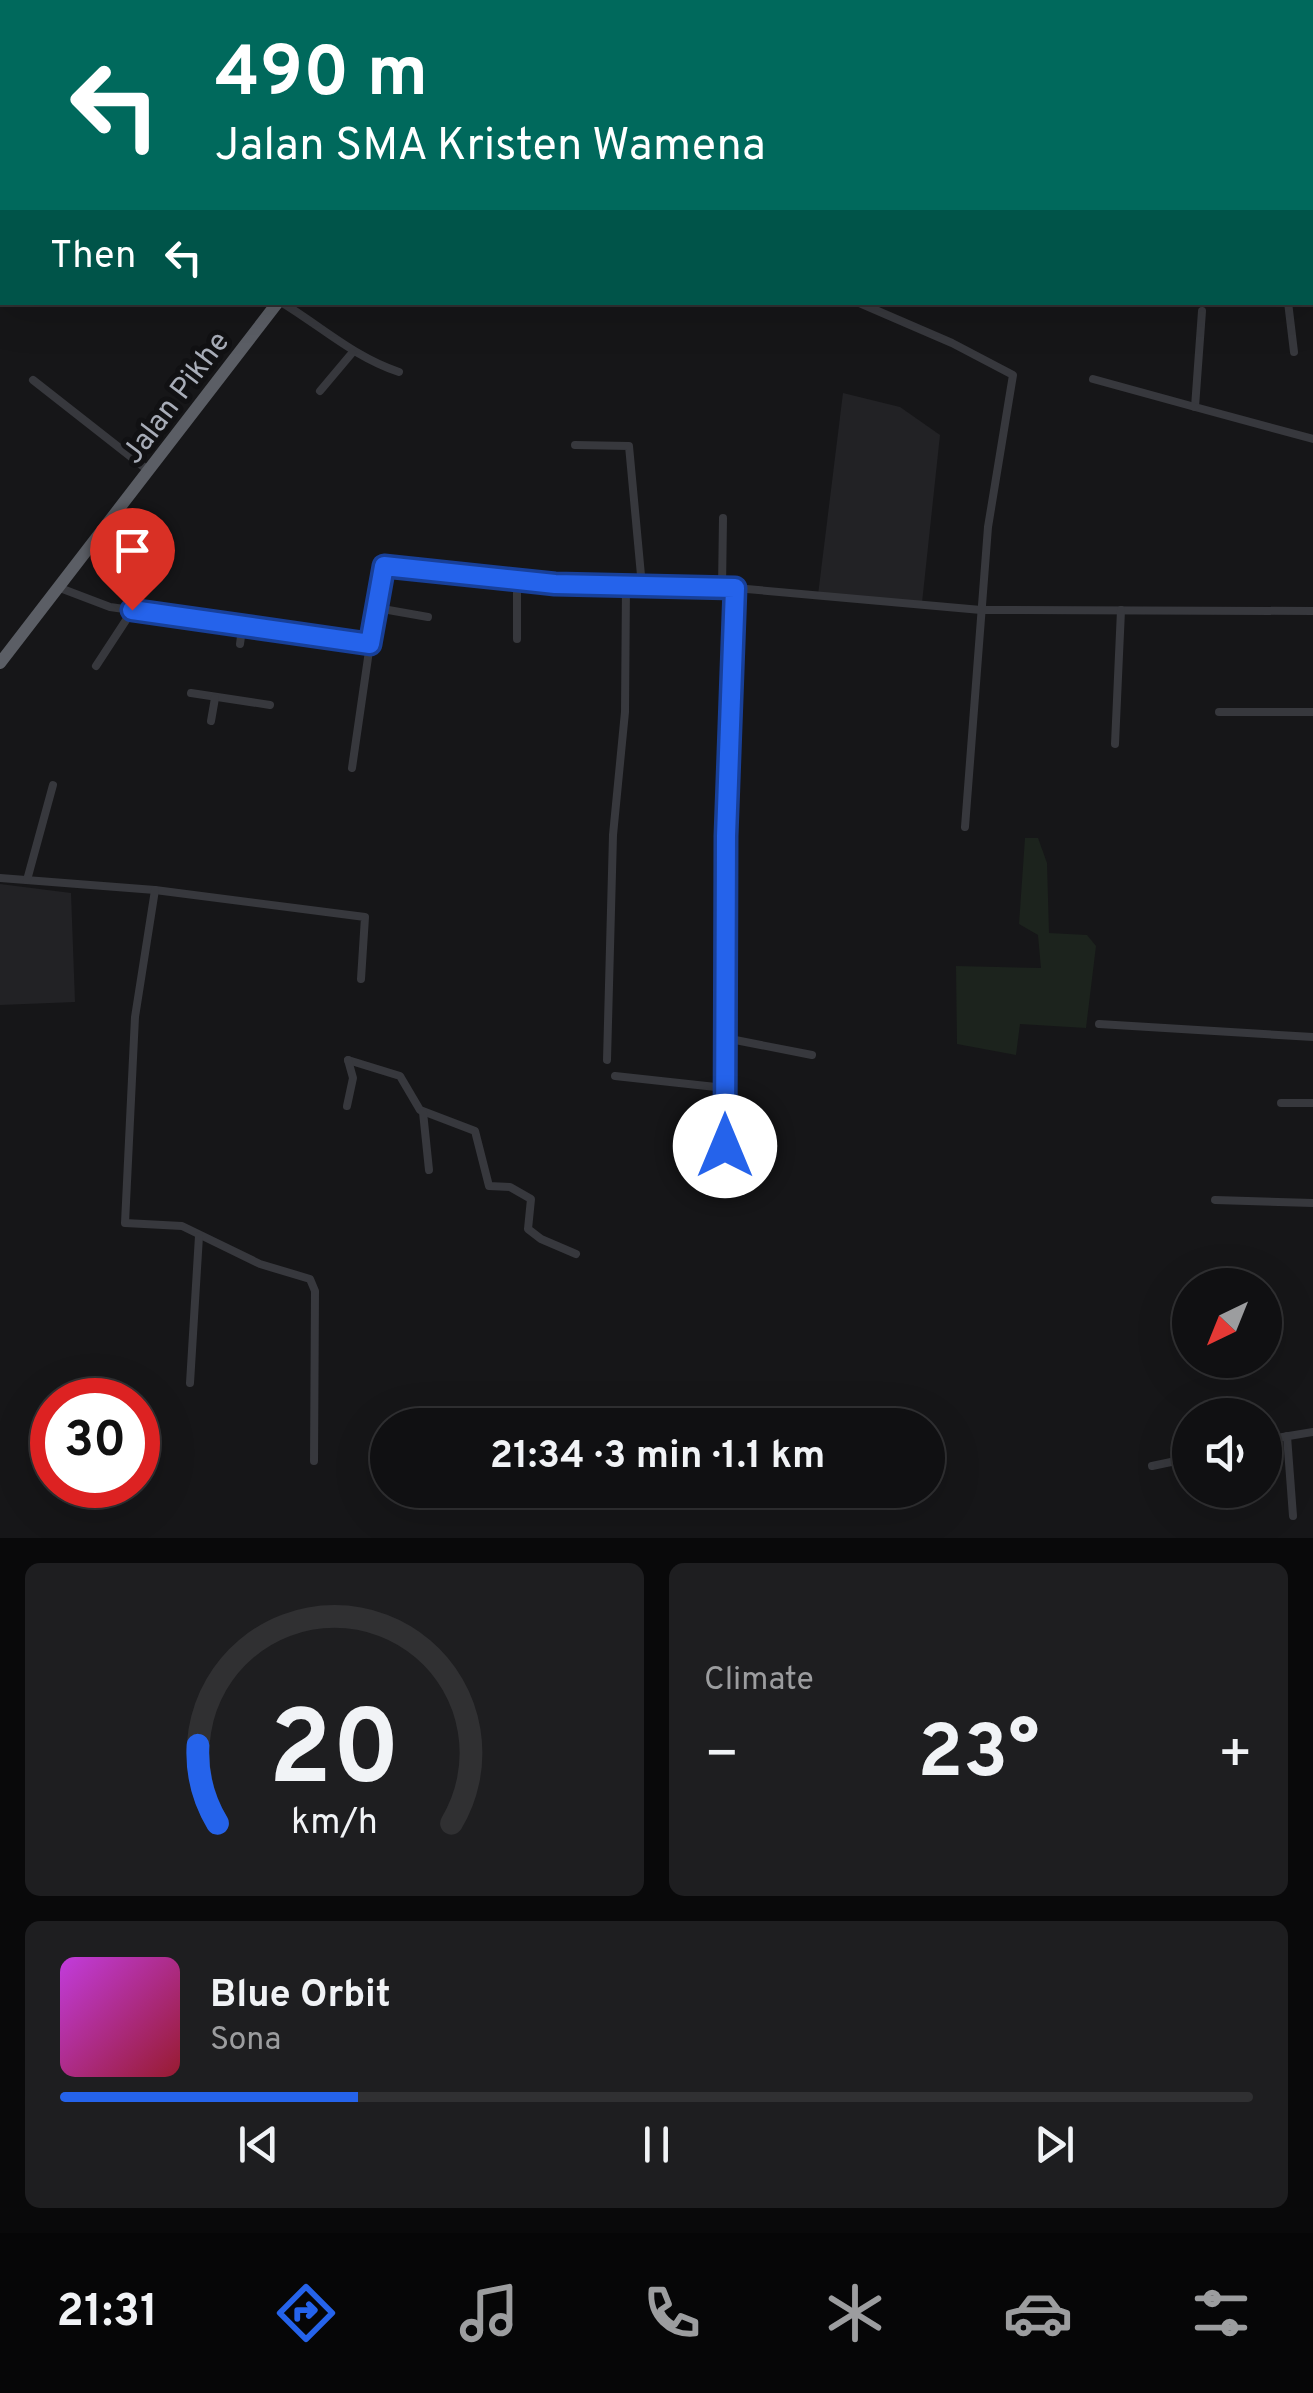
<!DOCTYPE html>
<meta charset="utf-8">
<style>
:root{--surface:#101012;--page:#1e1e20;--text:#f1f3f6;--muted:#9c9d9f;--line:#303032;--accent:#2563eb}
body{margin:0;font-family:Overpass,sans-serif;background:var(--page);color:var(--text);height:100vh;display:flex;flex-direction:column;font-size:38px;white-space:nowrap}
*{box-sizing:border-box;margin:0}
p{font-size:32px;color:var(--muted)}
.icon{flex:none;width:55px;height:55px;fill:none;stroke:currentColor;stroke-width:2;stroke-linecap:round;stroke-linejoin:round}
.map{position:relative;height:1538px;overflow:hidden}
.drawer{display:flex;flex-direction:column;gap:25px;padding:25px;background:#09090a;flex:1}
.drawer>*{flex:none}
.hud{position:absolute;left:0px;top:0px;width:1315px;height:305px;box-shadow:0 10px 40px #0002,0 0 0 2px var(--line);background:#00695c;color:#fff;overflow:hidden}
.needle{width:65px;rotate:223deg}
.tools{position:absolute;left:1172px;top:1268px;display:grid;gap:20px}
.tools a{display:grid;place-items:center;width:110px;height:110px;border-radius:50%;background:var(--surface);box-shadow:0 10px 40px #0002,0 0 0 2px var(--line);font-size:50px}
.speed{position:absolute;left:30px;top:1378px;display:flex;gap:20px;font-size:50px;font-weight:700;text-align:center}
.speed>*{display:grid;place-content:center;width:130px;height:130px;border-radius:50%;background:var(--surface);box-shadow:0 10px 40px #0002,0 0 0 2px var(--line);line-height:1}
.speed .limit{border:15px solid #d22;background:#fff;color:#111}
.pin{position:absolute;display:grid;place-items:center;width:85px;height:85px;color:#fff;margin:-102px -42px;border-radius:50% 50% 50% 0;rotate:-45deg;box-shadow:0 0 10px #0007}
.pin .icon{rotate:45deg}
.me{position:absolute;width:110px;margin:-55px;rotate:0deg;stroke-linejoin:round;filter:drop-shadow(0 0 8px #0008)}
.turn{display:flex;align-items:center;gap:35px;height:210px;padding:0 50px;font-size:45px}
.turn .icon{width:130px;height:130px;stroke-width:2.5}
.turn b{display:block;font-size:70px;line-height:85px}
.then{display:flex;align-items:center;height:95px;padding:0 50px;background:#0003;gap:20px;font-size:38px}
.big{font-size:75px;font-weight:700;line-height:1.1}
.drawer .tile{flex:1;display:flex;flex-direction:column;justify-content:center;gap:15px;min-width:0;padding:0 35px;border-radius:15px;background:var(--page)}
.drawer .dial{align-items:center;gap:0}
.dial svg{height:260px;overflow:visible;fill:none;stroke:var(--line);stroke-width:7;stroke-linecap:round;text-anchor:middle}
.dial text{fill:var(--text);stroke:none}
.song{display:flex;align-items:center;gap:30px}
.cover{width:120px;height:120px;border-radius:15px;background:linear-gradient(135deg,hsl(290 70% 55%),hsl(350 70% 35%))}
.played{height:10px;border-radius:5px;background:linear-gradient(90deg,var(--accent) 25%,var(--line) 25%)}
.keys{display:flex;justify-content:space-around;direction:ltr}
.heat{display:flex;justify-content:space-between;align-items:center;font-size:55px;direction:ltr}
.drawer .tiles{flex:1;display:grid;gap:25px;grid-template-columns:1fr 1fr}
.tile:last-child{grid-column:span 2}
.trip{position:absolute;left:370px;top:1408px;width:575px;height:100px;border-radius:50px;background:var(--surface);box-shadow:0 10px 40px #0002,0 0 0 2px var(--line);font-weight:700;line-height:100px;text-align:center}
.menu{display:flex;height:160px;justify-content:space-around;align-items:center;background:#060607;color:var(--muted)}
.menu .icon{width:70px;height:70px}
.menu .current{color:var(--accent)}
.menu b{font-size:45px;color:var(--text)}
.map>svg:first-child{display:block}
.built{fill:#222225}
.green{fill:#1c231d}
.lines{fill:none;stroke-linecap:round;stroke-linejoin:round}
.minor{stroke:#37383d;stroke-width:8}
.tertiary{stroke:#37383d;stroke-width:9}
.secondary{stroke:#45474d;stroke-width:10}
.trunk{stroke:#5b5e65;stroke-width:12}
.route-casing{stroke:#184099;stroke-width:25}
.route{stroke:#2563eb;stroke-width:18}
.labels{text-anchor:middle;stroke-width:10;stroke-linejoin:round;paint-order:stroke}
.street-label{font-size:30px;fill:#a8adb8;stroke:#111113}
</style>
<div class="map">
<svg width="1313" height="1538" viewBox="0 0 1313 1538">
<rect width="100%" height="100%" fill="#161618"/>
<g class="built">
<path d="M843 393 900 407 940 435 922 603 818 595Z"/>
<path d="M0 884 71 893 75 1002 0 1005Z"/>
</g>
<path class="green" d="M1025 838H1038L1047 863 1049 933 1087 935 1096 946 1086 1028 1020 1024 1016 1055 957 1044 956 966 1041 968 1038 935 1019 924Z"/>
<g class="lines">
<g class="minor">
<path d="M75 0 78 2"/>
<path d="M157 0 160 2"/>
<path d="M248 0 251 2"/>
<path d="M469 0 470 2"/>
<path d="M532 0 534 2"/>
<path d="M678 0 679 2"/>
<path d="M709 0 710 2"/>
<path d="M868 0 869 2"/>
<path d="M1103 0 1104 2"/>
<path d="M1054 2V0"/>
<path d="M0 58 2 59"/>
<path d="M0 114 2 116"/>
<path d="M1312 285H1313"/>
<path d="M281 302C322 327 354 357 399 372"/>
<path d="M857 302 952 343 1013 375 988 527 965 827"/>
<path d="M1288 302 1294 352"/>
<path d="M1202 311 1195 407 1313 439"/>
<path d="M1093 379 1195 407"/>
<path d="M33 380 149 471"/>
<path d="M320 391 352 353"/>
<path d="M575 445 629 446 642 586"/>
<path d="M60 588 110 607 370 644 384 566 555 584 735 588 981 610 1313 611"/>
<path d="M722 588 723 518"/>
<path d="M377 608 428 617"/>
<path d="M517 639V577"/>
<path d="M240 644 242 629"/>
<path d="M96 666 132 611"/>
<path d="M191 693 270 705"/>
<path d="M1219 712H1313"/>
<path d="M211 721 215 698"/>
<path d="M1115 744 1121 610"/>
<path d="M352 768 370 644"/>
<path d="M0 878 155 890 365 917 361 979"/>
<path d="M27 880 53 785"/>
<path d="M155 890 135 1017 125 1223 182 1226 260 1264 310 1279 315 1291 314 1461"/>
<path d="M1099 1024 1313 1037"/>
<path d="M725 1038 812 1055"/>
<path d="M348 1060 400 1076 420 1110 475 1131 489 1186 510 1187 531 1199 528 1229 541 1239 576 1254"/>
<path d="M607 1060 613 835 625 712 626 585"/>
<path d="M615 1076 725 1088"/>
<path d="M1281 1103H1313"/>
<path d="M347 1106 353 1078 348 1060"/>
<path d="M423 1112 429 1170"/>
<path d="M725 1146V836L735 588"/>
<path d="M1215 1200 1313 1203"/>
<path d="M190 1383 199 1236"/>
<path d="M1287 1436 1293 1516"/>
<path d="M1265 1440 1313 1432"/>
<path d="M1152 1466 1190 1458"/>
</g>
<g class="tertiary">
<path d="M1307 0 1308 2"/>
<path d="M1312 20 1313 22"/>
</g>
<g class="secondary">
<path d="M17 2V0"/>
<path d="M25 2 26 0"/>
<path d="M0 74 2 65"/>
<path d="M0 107 2 97"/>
</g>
<g class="trunk">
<path d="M779 2 785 0"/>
<path d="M0 663 278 302"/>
</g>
</g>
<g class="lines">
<g class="route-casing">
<path id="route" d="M132 610 370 644 384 566 555 584 735 588 726 836 725 1146"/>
</g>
<use href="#route" class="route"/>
</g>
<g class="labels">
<g class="street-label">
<text transform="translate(175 397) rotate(-53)" y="10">Jalan Pikhe</text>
</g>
</g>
</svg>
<div class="tools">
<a><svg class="needle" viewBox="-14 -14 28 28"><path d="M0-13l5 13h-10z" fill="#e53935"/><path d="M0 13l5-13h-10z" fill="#9c9d9f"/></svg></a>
<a><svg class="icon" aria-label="sound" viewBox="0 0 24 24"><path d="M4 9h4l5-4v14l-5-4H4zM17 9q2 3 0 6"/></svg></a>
</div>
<div class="speed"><div class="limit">30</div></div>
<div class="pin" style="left:132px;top:610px;background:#d93025"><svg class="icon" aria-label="arrive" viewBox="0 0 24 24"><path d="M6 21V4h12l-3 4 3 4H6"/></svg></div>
<svg class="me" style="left:725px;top:1146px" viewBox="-20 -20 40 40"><circle r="19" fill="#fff"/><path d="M0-13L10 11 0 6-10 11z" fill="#2563eb"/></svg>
<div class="trip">21:34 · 3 min · 1.1 km</div>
<div class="hud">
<div class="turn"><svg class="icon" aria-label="left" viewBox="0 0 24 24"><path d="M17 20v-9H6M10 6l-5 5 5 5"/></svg><div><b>490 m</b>Jalan SMA Kristen Wamena</div></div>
<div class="then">Then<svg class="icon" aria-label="left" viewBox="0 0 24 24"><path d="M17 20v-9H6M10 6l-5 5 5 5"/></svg></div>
</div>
</div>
<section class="drawer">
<div class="tiles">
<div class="tile dial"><svg viewBox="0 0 100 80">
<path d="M14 69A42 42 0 1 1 86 69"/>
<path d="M14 69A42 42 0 0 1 8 45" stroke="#2563eb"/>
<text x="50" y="56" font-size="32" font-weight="700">20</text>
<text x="50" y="72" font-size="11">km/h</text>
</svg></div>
<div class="tile"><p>Climate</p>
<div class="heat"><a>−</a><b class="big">23°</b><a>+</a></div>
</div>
<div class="tile">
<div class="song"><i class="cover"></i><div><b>Blue Orbit</b><p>Sona</p></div></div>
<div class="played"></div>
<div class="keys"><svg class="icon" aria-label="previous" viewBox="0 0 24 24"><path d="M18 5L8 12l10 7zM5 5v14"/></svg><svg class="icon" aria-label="pause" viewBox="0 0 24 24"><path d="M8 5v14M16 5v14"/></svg><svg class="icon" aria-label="next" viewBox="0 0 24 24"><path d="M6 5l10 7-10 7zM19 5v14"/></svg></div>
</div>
</div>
</section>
<nav class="menu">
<b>21:31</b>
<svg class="icon current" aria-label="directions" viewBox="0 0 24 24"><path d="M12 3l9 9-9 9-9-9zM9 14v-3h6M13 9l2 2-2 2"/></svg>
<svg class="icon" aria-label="music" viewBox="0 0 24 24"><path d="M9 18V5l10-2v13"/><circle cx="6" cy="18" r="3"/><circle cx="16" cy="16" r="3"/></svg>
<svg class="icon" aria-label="phone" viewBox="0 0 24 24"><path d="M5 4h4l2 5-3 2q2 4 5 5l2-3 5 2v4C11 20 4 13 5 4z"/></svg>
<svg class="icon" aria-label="climate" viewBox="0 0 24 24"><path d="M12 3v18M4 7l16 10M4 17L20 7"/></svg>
<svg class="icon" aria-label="car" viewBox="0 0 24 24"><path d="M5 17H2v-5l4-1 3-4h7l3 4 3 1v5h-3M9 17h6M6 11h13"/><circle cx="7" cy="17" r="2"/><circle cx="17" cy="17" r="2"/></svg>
<svg class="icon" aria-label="filters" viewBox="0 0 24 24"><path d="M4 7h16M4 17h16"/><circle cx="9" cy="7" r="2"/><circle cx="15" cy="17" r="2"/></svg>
</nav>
